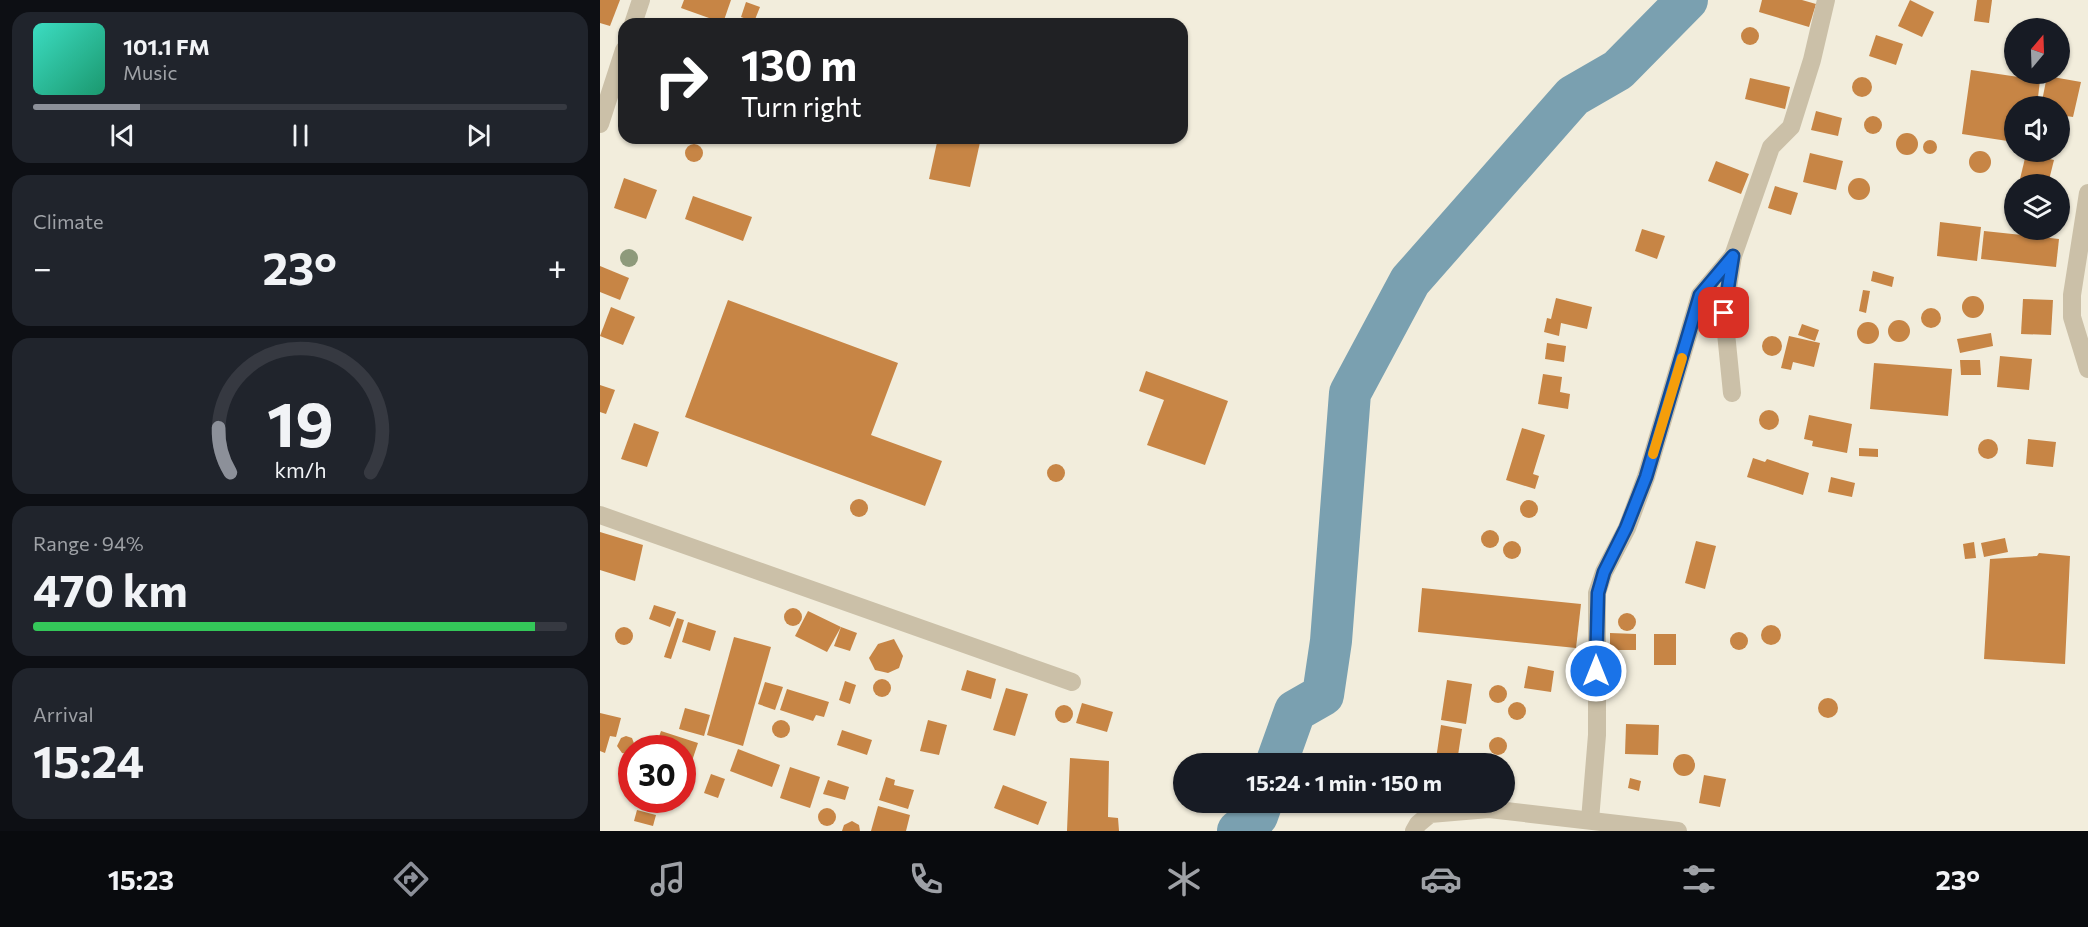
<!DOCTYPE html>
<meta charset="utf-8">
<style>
:root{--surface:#171b24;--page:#20242c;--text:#f1f3f6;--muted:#9ea1a6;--line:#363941;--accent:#8c9099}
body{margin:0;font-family:Commissioner,sans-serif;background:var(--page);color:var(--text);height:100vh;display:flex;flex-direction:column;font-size:22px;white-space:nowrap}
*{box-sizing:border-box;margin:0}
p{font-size:20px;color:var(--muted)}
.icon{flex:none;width:33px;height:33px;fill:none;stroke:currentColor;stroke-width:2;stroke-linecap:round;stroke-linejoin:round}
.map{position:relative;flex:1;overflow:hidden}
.details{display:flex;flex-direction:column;gap:12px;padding:12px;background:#0d0f14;width:600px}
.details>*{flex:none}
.hud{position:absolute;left:18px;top:18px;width:570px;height:126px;border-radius:18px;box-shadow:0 2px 4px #0004;background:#202124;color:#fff;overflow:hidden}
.needle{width:39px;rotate:19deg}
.buttons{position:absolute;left:1404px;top:18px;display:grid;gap:12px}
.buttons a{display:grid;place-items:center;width:66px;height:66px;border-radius:50%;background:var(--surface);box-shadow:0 2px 4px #0004;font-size:30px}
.speed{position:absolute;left:18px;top:735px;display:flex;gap:12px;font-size:30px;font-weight:700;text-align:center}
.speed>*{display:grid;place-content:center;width:78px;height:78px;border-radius:50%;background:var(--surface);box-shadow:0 2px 4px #0004;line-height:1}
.speed .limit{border:9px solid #d22;background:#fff;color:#111}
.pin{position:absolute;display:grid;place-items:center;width:51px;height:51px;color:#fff;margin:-26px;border-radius:12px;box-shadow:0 3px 9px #0006}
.me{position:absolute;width:66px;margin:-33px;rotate:0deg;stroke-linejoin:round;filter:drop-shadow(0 0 4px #0008)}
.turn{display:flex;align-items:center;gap:21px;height:126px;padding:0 24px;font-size:27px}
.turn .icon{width:78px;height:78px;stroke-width:2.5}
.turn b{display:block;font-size:42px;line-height:51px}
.big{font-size:45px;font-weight:700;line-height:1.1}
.details .tile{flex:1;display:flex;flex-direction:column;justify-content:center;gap:9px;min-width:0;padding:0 21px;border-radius:18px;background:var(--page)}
.details .dial{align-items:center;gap:0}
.dial svg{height:156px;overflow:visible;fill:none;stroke:var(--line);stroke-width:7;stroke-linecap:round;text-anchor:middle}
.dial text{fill:var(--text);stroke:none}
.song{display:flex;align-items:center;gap:18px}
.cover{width:72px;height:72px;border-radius:9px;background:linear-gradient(135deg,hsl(170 70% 55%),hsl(160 70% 35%))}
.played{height:6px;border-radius:3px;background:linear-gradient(90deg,var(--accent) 20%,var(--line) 20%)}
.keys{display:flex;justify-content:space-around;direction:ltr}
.heat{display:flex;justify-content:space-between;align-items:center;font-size:33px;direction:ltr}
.charge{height:9px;border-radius:4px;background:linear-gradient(90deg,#34c759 94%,var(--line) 0)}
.trip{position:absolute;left:573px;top:753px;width:342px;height:60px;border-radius:30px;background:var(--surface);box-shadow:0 2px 4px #0004;font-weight:700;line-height:60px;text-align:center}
.tabs{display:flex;height:96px;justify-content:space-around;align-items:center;background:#090b0e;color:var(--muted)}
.tabs .icon{width:42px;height:42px}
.tabs .active{color:var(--accent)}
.tabs b{font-size:27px;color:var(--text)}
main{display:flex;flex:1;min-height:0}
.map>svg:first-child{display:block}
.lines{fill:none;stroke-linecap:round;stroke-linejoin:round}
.river{stroke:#7aa0b0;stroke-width:42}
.building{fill:#c78545}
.minor{stroke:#cbc0a8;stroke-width:18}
.tree{fill:#8e9a7b}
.route-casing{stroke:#114b97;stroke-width:15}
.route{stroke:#1a73e8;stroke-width:10}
.slow{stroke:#f59e0b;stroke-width:10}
</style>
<main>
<section class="details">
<div class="tile">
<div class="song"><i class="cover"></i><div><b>101.1 FM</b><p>Music</p></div></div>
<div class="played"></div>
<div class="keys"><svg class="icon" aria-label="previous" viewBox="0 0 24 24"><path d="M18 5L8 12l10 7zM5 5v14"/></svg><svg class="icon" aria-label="pause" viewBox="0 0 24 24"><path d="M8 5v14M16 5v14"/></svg><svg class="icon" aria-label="next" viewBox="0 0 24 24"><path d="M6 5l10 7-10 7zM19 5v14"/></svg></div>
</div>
<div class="tile"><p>Climate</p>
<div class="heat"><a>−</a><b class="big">23°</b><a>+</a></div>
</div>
<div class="tile dial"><svg viewBox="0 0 100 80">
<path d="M14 69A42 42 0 1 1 86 69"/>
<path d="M14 69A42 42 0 0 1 8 46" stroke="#8c9099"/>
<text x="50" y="56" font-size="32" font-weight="700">19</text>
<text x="50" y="72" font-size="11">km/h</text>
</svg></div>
<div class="tile"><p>Range · 94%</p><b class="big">470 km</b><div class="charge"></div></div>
<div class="tile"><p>Arrival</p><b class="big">15:24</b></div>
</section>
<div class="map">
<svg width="1488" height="831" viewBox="0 0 1488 831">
<rect width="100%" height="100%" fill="#f2eddc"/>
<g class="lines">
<g class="river">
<path d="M676 764 695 711 723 695 731 641 750 393 810 281 973 96 1018 70 1087 0"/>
<path d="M638 831 657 816 662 802"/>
</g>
</g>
<g class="building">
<path d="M0 0H20L10 26 0 23Z"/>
<path d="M84 0H131L123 23 81 8Z"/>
<path d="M1162 0H1202L1216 4 1209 27 1159 12Z"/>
<path d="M1310 0 1334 12 1322 37 1298 26Z"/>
<path d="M1377 0H1392L1389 23 1374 21Z"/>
<path d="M146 2 160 7 154 22 141 17Z"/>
<circle cx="1150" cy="36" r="9"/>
<path d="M1276 35 1303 44 1296 65 1269 56Z"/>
<path d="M1371 70 1440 80 1437 106H1414V142L1362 134Z"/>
<path d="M1447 76 1481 82 1473 117 1460 115V106H1441Z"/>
<circle cx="1262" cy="87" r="10"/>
<path d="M1150 78 1190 87 1185 109 1145 99Z"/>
<path d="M1216 111 1242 118 1238 136 1211 130Z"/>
<circle cx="1273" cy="125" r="9"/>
<circle cx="1307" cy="144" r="11"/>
<path d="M338 138H381L370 187 329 179Z"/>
<circle cx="1330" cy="147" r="7"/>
<circle cx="94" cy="153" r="9"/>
<circle cx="1380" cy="162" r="11"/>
<path d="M1210 153 1243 161 1236 190 1203 182Z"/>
<path d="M1426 154 1454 160 1448 184 1420 179Z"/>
<path d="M1116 161 1149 174 1141 194 1108 181Z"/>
<circle cx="1259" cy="189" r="11"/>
<path d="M24 178 57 190 46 219 14 208Z"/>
<path d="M1175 186 1198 193 1191 215 1168 208Z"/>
<path d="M93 196 152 217 143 241 85 219Z"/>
<path d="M1340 222 1381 227 1377 261 1337 256Z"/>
<path d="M1042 229 1065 236 1057 259 1035 251Z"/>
<path d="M1384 231 1459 239 1456 267 1381 259Z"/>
<path d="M0 266 29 278 20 300 0 292Z"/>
<path d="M1273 271 1294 277 1292 287 1271 281Z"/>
<path d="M1263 290 1270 291 1266 313 1259 311Z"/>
<circle cx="1373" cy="307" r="11"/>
<path d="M956 298 992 307 987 329 961 323 959 336 944 332 947 318 951 319Z"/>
<path d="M1423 299 1453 300 1451 335 1421 334Z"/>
<path d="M128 300 298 363 271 435 342 461 325 506 85 417Z"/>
<path d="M11 307 35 317 23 345 0 336Z"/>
<circle cx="1331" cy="318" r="10"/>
<circle cx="1299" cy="331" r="11"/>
<circle cx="1268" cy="333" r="11"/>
<path d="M1202 324 1219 330 1215 341 1198 335Z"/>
<path d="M1391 333 1393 346 1360 353 1357 339Z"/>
<circle cx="1172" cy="346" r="10"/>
<path d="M1189 336 1220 343 1214 367 1193 362 1191 370 1181 368Z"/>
<path d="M947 343 966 346 964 362 945 359Z"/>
<path d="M1400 356 1432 359 1429 390 1397 387Z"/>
<path d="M1360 360H1380L1381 375H1361Z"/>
<path d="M1274 363 1352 369 1348 416 1270 409Z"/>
<path d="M546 371 628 401 605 465 547 445 564 400 539 391Z"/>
<path d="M943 374 962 377 960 392 970 394 968 409 938 404Z"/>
<path d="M0 385 15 390 6 414 0 412Z"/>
<circle cx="1169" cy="420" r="10"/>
<path d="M1209 415 1252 424 1247 453 1212 446 1213 441 1204 439Z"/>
<path d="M34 423 59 432 47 467 21 459Z"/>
<path d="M922 428 945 435 933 474 939 476 935 489 906 480Z"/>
<circle cx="1388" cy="449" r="10"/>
<path d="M1428 439 1456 442 1453 467 1426 464Z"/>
<path d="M1259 448 1278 449V457L1259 456Z"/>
<path d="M1153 458 1165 462 1167 459 1209 473 1203 495 1147 477Z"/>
<circle cx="456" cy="473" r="9"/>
<path d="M1231 477 1255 483 1252 497 1228 492Z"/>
<circle cx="259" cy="508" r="9"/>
<circle cx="929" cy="509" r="9"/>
<circle cx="890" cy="539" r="9"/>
<path d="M0 532 43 545 35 581 0 570Z"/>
<path d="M1405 538 1408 552 1384 557 1381 543Z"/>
<path d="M1096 541 1116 546 1105 589 1085 583Z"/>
<circle cx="912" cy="550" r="9"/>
<path d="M1374 542 1376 558 1365 559 1363 544Z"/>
<path d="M1439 553 1470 556 1465 664 1384 659 1390 559 1437 556Z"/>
<path d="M822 588 981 604 976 648 818 632Z"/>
<path d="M54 605 76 612 70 627 49 619Z"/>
<circle cx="193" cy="617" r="9"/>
<path d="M208 611 241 627 227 652 195 636Z"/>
<circle cx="1027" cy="622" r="9"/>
<path d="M77 618 84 620 71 659 64 657Z"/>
<path d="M88 622 116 631 110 651 82 642Z"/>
<circle cx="1171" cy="635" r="10"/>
<path d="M241 627 257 633 250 651 234 646Z"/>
<circle cx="24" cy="636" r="9"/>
<circle cx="1139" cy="641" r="9"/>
<path d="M1010 633 1036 634V650H1010Z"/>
<rect x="1054" y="634" width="22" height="31"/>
<path d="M134 637 171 647 143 746 107 735Z"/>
<path d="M294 639 303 656 299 668 288 673 275 670 269 658 278 644Z"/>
<path d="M928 666 954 671 951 692 924 688Z"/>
<path d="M367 670 396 679 391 699 361 690Z"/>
<circle cx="282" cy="688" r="9"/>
<path d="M847 680 872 684 866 724 841 720Z"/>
<path d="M245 681 256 685 250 704 239 700Z"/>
<path d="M165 682 183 687 175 710 158 704Z"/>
<circle cx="898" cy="694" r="9"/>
<path d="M406 688 428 694 415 736 393 730Z"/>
<path d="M187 689 229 702 224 717 216 715 213 721 180 710Z"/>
<circle cx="1228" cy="708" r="10"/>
<circle cx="917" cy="711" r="9"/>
<path d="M482 703 513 712 507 732 476 723Z"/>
<circle cx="464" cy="714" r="9"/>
<path d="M85 708 110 715 104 736 79 729Z"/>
<path d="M0 713 21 718 16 737 10 736 5 753 0 751Z"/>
<path d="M328 720 347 725 339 755 320 751Z"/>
<circle cx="181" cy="729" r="9"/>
<path d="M1026 724 1059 725 1058 755 1025 754Z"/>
<path d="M841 725 862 729 857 762 836 759Z"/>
<path d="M242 730 272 740 267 755 237 745Z"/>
<path d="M61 731 98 743 89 770 82 767V748H55Z"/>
<path d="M26 736 32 738 35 746 34 748H32V752L27 754 22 753 17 746 21 738Z"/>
<circle cx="898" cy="746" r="9"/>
<path d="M138 749 180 765 172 787 130 771Z"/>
<circle cx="1084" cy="765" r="11"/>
<path d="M470 758 509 761 508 817 518 818 519 831H467Z"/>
<path d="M190 767 220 777 210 808 180 798Z"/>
<path d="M111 774 125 779 118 798 104 793Z"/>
<path d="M1104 775 1126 779 1120 807 1099 803Z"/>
<path d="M286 777 295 780 294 785 314 790 308 809 279 800Z"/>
<path d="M1030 778 1041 781 1039 791 1028 788Z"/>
<path d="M228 780 249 787 245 800 223 794Z"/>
<path d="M403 785 447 802 438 825 394 808Z"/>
<path d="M278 806 310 815 306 831H271Z"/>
<circle cx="227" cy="817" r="9"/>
<path d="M37 810 56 815 53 826 34 821Z"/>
<path d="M252 821 259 825 260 831H242L244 825Z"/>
</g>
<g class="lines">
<g class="minor">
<path d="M33 24 41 0"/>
<path d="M0 124 24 50"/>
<path d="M1488 193 1472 295V317L1488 369"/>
<path d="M1132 393 1124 313 1133 256 1171 147 1191 127 1212 60 1226 0"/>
<path d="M0 515 472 682"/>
<path d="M990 820 997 735V593L1004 572 1027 528 1046 477 1100 295 1133 256"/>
<path d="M814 831 818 824 830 814 889 809 1078 831"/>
</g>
</g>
<circle class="tree" cx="29" cy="258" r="9"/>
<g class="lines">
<g class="route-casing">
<path id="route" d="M996 671 998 593 1004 572 1026 528 1046 477 1100 295 1133 256 1124 313"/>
</g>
<use href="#route" class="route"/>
<path class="slow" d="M1053 454 1082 358"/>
</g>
</svg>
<div class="buttons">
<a><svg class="needle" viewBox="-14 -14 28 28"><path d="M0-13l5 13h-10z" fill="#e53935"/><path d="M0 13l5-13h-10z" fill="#9ea1a6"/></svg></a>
<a><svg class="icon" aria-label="sound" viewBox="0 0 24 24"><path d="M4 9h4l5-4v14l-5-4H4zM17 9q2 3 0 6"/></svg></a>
<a><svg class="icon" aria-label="layers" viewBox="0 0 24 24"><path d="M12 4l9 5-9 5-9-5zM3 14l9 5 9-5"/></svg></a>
</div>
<div class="speed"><div class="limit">30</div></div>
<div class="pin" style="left:1124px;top:313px;background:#d93025"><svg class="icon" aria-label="arrive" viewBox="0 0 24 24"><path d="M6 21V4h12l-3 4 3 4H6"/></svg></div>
<svg class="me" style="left:996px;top:671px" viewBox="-20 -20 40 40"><circle r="17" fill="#1a73e8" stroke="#fff" stroke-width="3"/><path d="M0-11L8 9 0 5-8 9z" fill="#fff"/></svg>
<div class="trip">15:24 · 1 min · 150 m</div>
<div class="hud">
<div class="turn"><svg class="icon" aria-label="right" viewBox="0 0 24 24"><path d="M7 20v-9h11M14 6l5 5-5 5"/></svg><div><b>130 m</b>Turn right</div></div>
</div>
</div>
</main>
<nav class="tabs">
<b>15:23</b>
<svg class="icon active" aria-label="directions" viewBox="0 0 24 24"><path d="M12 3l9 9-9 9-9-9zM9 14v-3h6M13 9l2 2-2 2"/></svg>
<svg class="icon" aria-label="music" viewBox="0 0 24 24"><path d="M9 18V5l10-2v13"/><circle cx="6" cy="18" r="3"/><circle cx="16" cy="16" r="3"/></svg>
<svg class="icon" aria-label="phone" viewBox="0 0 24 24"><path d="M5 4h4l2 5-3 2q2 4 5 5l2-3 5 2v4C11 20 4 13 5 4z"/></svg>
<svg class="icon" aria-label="climate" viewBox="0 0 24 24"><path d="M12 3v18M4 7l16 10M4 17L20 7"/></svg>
<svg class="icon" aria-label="car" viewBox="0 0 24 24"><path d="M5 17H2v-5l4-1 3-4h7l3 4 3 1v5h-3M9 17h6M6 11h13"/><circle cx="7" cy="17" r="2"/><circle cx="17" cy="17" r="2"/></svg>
<svg class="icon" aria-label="filters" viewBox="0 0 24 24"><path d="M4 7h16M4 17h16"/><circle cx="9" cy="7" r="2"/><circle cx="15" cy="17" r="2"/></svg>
<b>23°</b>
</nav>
